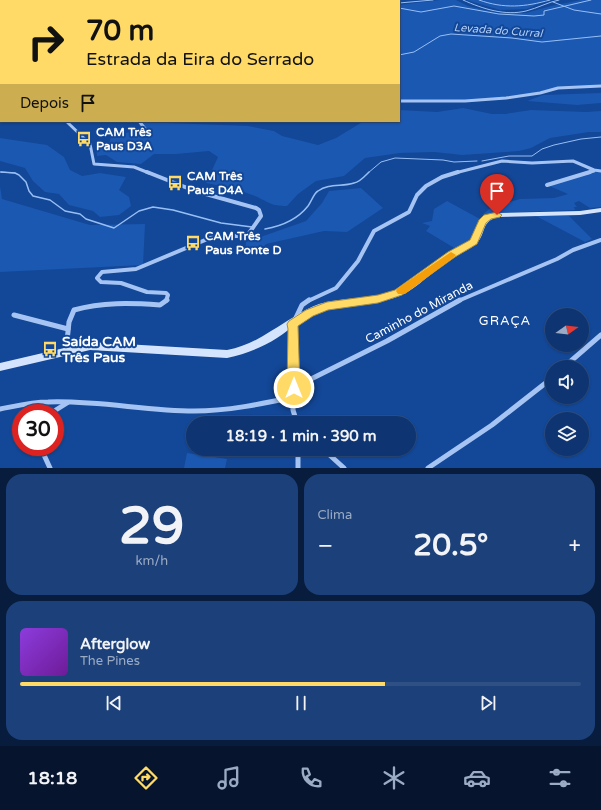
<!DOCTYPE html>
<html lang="pt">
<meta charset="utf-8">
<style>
:root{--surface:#0e3571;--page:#1c4079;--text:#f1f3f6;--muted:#9babc3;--line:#2e5084;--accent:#ffda66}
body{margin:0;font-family:"Varela Round",sans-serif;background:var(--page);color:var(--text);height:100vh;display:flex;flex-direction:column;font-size:15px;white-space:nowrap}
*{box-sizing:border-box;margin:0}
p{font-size:13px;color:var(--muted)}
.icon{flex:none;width:22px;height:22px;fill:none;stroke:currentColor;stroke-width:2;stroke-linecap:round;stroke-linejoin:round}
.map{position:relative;height:468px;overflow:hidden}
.side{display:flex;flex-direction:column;gap:6px;padding:6px;background:#081d3e;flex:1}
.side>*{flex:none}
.top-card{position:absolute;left:0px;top:0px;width:400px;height:122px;box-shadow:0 1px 3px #0004,0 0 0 1px var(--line);background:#ffda66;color:#111;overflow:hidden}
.needle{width:26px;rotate:76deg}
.tools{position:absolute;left:545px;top:308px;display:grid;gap:8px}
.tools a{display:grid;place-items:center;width:44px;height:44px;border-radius:50%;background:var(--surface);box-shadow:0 1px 3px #0004,0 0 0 1px var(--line);font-size:20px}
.speed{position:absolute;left:12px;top:404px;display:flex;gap:8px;font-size:20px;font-weight:700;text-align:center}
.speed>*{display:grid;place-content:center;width:52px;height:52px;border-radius:50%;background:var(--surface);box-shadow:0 1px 3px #0004,0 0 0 1px var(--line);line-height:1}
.speed .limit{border:6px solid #d22;background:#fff;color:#111}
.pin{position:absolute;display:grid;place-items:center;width:34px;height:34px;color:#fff;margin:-41px -17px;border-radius:50% 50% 50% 0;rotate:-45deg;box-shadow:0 0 4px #0007}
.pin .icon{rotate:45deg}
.me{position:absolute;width:44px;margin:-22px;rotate:0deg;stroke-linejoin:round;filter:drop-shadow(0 0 3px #0008)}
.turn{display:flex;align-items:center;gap:14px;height:84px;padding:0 20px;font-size:18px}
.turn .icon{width:52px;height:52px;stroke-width:2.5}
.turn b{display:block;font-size:28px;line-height:34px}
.then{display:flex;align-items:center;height:38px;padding:0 20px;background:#0003;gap:8px;font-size:15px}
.big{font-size:30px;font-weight:800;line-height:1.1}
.side .tile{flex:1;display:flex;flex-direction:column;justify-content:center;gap:6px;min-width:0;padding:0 14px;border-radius:16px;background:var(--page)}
.side .dial{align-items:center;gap:0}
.dial b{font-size:52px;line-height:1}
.song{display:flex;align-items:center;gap:12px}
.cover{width:48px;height:48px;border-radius:6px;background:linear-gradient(135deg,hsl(270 70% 55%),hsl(280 70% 35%))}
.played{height:4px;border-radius:2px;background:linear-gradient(90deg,var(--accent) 65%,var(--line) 65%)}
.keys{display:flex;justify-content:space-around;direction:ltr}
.heat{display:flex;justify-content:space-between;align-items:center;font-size:22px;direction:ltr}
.side .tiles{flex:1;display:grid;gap:6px;grid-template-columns:1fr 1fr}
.tile:last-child{grid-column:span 2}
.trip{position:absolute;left:186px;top:416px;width:230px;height:40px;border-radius:20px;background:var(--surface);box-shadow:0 1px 3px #0004,0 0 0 1px var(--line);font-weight:800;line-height:40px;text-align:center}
.dock{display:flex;height:64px;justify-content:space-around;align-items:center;background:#06152d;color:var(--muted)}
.dock .icon{width:28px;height:28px}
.dock .active{color:var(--accent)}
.dock b{font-size:18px;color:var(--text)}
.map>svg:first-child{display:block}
.green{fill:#1b58b1}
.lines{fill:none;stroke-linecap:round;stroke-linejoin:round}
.stream-far1{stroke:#97bff6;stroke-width:1}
.stream{stroke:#97bff6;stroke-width:1.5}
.minor-far2{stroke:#a5c4f3;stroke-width:3}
.minor-far1{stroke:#a5c4f3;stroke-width:4}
.minor{stroke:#a5c4f3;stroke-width:5}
.secondary{fill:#d4e4fc;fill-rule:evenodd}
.route{fill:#ffda66;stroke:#a68e42}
.slow{fill:#f59e0b}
.labels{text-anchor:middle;stroke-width:4;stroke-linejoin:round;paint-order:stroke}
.far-water-label{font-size:11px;font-style:italic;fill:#b1cff9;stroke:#134797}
.poi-label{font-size:12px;font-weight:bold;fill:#fff;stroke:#134797;text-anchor:start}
.street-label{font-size:12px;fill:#fff;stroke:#134797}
.neighbourhood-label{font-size:13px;letter-spacing:1px;fill:#fff;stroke:#134797}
.near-poi-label{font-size:14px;font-weight:bold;fill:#fff;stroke:#134797;text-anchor:start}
</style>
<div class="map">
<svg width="601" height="468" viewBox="0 0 601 468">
<rect width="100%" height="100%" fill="#134797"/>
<g class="green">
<path d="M0 0H422L1 1 0 14Z"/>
<path d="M440 0H456L468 6 498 13H526L551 6 581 0H601V86L558 88 514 97 465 101H399V5Z"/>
<path d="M466 0H546L527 9 500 10Z"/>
<path d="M601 93V103L577 105 527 101 543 95Z"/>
<path d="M463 108 492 114H505L531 110 586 112 601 111V132H589L550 138 531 148 519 151 462 155 434 152 400 153 365 158 344 176 316 181 298 194 287 206C270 206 269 202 255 196 239 190 223 186 206 183L218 157 209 151 176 154H154L141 164 117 162 106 155 97 156 96 148 108 147 111 137 141 129 138 121H167V123L248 126 274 131 282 136 318 145 336 138 364 121H399V110L437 112Z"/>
<path d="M0 138 47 145 64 157 70 170 82 176 100 173 126 177 119 190 129 197 131 206 119 215 100 217 93 211 69 205 59 194 45 192 33 181 25 168 0 161Z"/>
<path d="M601 170V207L590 208 579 201 574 203 577 207H574L575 210 492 213 482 215 492 207 520 199 554 198 568 194 547 185 565 179Z"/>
<path d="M0 186 2 199 90 225 145 224 143 265 0 272Z"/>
<path d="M361 188 383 208 347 232 324 231 266 244 258 253H245L246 242 306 221 322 203 329 191Z"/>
<path d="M447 201 480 219 471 239 456 249 426 231 430 226 422 223 432 221 434 209Z"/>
<path d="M536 216H569L592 239 585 242Z"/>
<path d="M187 453 227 459 225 468H184Z"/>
</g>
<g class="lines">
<g class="stream-far1">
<path d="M463 0C483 9 505 16 526 11 538 8 548 2 559 0"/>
<path d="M479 0C504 9 525 7 550 0"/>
<path d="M17 1 22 0"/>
<path d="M83 1 85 0"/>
<path d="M122 1 124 0"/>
<path d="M243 1 246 0"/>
<path d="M343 1 347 0"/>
<path d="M553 2 574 10 601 14"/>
<path d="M399 3 433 0"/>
<path d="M399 8 421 12 454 6 499 14 534 16 544 15V11L591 0"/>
<path d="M399 55 414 52 440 36 451 34 512 38 542 42 601 36"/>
<path d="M482 161 509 156H532L542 149 554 145 581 139 601 137"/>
<path d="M0 172 15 173"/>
<path d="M368 173 381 162 395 158 443 160 454 162 477 161"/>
</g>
<g class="stream">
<path d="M1 172 15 173 19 175 26 182 29 191 33 196 50 200 65 211 80 214 86 219 114 228 139 211 153 207 173 210 221 223 252 227"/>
<path d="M265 229C282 226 297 220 308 206 311 202 314 193 318 191 329 183 342 187 354 183 360 182 365 176 369 172"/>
</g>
<g class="minor-far2">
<path d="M399 101H465L506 98 540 93 558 88 601 86"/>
<path d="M66 121 90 144 94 164 134 167 149 173"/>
<path d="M139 121 146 130"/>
<path d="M455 173 502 161 532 163 573 161 594 170 601 171"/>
<path d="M587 173 594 171"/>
</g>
<g class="minor-far1">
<path d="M147 172 195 191 256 208 259 210 261 216 247 236H220L210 238 136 269 102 272 97 278 101 282 121 283 147 292 166 293 168 295 166 301"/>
<path d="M547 185 590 172"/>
<path d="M308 301 336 288 358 261 374 231 409 212 417 195 426 186 442 177 458 172"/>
<path d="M458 301 557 259 573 250 601 240"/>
</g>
<g class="minor">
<path d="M14 315 68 329"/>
<path d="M66 351 69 322 74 310C102 302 131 303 160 305L167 300"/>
<path d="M564 367 601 335"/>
<path d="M293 388 387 341 460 300"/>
<path d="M0 409C16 406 32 402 48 402 97 400 146 411 194 411 228 411 261 404 294 397"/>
<path d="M51 413 67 403"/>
<path d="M297 423 293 410V324L302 305 309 300"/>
<path d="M44 447V455L50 468"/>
<path d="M298 449V468"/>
<path d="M323 449 344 468"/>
<path d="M428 468 492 425 552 378"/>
</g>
<path class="secondary" d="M601 208V212L580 215 497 217C480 223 487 233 476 244 468 251 458 254 450 260 436 269 423 282 409 291 383 307 352 302 324 310 307 315 292 328 277 338 261 348 245 354 227 358L90 350 0 371V363L90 342 227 350C244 347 257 340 271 331 287 322 302 310 319 304 346 296 377 301 402 287 416 278 429 266 443 256 451 250 462 247 469 241 484 228 469 220 497 213L580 211Z"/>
</g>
<path class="route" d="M497 212 502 215 500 217 491 219 486 223 477 244 455 257 402 295 378 303 328 310 313 316 298 326 300 388 298 392 294 394 289 392 287 388 288 329 287 324 289 321 306 310 327 302 378 295 395 290 448 252 470 240 479 220 484 215Z"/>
<path class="slow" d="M451 252 456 255 454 257 405 294H398L396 291 398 288Z"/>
<defs>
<g id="bus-bare" transform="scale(1.2)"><path d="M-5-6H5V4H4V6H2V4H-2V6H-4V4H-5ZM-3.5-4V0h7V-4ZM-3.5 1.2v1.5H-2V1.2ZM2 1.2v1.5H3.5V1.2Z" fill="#ffda66" stroke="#134797" stroke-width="2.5" paint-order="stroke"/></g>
</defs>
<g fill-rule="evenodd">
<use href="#bus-bare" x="84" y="139"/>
<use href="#bus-bare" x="175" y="183"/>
<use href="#bus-bare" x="193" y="243"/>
<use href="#bus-bare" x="50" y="349"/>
</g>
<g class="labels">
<g class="far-water-label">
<text transform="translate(498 30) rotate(4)" y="4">Levada do Curral</text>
</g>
<g class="poi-label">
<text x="96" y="136">CAM Três<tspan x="96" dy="14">Paus D3A</tspan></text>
<text x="187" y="180">CAM Três<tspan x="187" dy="14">Paus D4A</tspan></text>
<text x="205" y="240">CAM Três<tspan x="205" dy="14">Paus Ponte D</tspan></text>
</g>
<g class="street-label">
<text transform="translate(419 312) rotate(-28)" y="4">Caminho do Miranda</text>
</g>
<g class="neighbourhood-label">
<text x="505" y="325">GRAÇA</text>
</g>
<g class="near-poi-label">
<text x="62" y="346">Saída CAM<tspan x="62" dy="16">Três Paus</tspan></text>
</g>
</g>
</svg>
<div class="tools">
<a><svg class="needle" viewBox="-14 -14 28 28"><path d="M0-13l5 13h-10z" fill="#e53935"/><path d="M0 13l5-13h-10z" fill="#9babc3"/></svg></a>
<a><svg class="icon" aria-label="sound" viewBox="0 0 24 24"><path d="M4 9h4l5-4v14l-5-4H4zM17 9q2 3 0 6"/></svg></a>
<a><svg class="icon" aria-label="layers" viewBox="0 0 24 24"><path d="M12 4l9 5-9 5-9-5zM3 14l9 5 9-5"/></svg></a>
</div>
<div class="speed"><div class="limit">30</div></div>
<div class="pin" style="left:497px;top:215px;background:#d93025"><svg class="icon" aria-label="arrive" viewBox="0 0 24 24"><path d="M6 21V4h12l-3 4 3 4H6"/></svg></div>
<svg class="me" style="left:294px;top:388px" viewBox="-20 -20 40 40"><circle r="17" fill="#ffda66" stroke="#fff" stroke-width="3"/><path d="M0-11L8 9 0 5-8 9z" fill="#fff"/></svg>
<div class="trip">18:19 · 1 min · 390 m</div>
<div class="top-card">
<div class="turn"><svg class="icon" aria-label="right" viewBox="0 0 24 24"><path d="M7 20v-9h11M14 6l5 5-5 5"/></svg><div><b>70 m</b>Estrada da Eira do Serrado</div></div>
<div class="then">Depois<svg class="icon" aria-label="arrive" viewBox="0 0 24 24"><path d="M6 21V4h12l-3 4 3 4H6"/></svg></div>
</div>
</div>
<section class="side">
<div class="tiles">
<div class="tile dial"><b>29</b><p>km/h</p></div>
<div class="tile"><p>Clima</p>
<div class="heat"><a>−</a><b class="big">20.5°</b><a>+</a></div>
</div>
<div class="tile">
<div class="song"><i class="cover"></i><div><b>Afterglow</b><p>The Pines</p></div></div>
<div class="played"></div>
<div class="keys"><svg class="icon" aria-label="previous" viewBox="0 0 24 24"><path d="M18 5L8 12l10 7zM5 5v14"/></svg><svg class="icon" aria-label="pause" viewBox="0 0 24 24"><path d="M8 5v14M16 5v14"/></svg><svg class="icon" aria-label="next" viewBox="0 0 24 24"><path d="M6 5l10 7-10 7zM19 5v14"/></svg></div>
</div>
</div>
</section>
<nav class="dock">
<b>18:18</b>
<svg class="icon active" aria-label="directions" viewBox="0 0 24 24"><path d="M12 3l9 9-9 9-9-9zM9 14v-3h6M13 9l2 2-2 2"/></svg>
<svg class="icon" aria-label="music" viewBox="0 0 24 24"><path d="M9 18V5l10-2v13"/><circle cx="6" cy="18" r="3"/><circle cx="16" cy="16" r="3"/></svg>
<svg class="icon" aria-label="phone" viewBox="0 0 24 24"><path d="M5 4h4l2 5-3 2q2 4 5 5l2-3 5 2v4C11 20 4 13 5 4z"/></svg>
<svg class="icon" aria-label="climate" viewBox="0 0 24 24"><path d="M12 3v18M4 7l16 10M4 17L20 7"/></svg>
<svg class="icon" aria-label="car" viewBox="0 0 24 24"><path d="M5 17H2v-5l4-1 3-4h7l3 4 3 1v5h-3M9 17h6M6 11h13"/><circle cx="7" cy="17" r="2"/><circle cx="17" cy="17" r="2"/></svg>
<svg class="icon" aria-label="filters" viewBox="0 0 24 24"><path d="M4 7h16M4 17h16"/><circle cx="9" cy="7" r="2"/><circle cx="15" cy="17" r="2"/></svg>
</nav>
